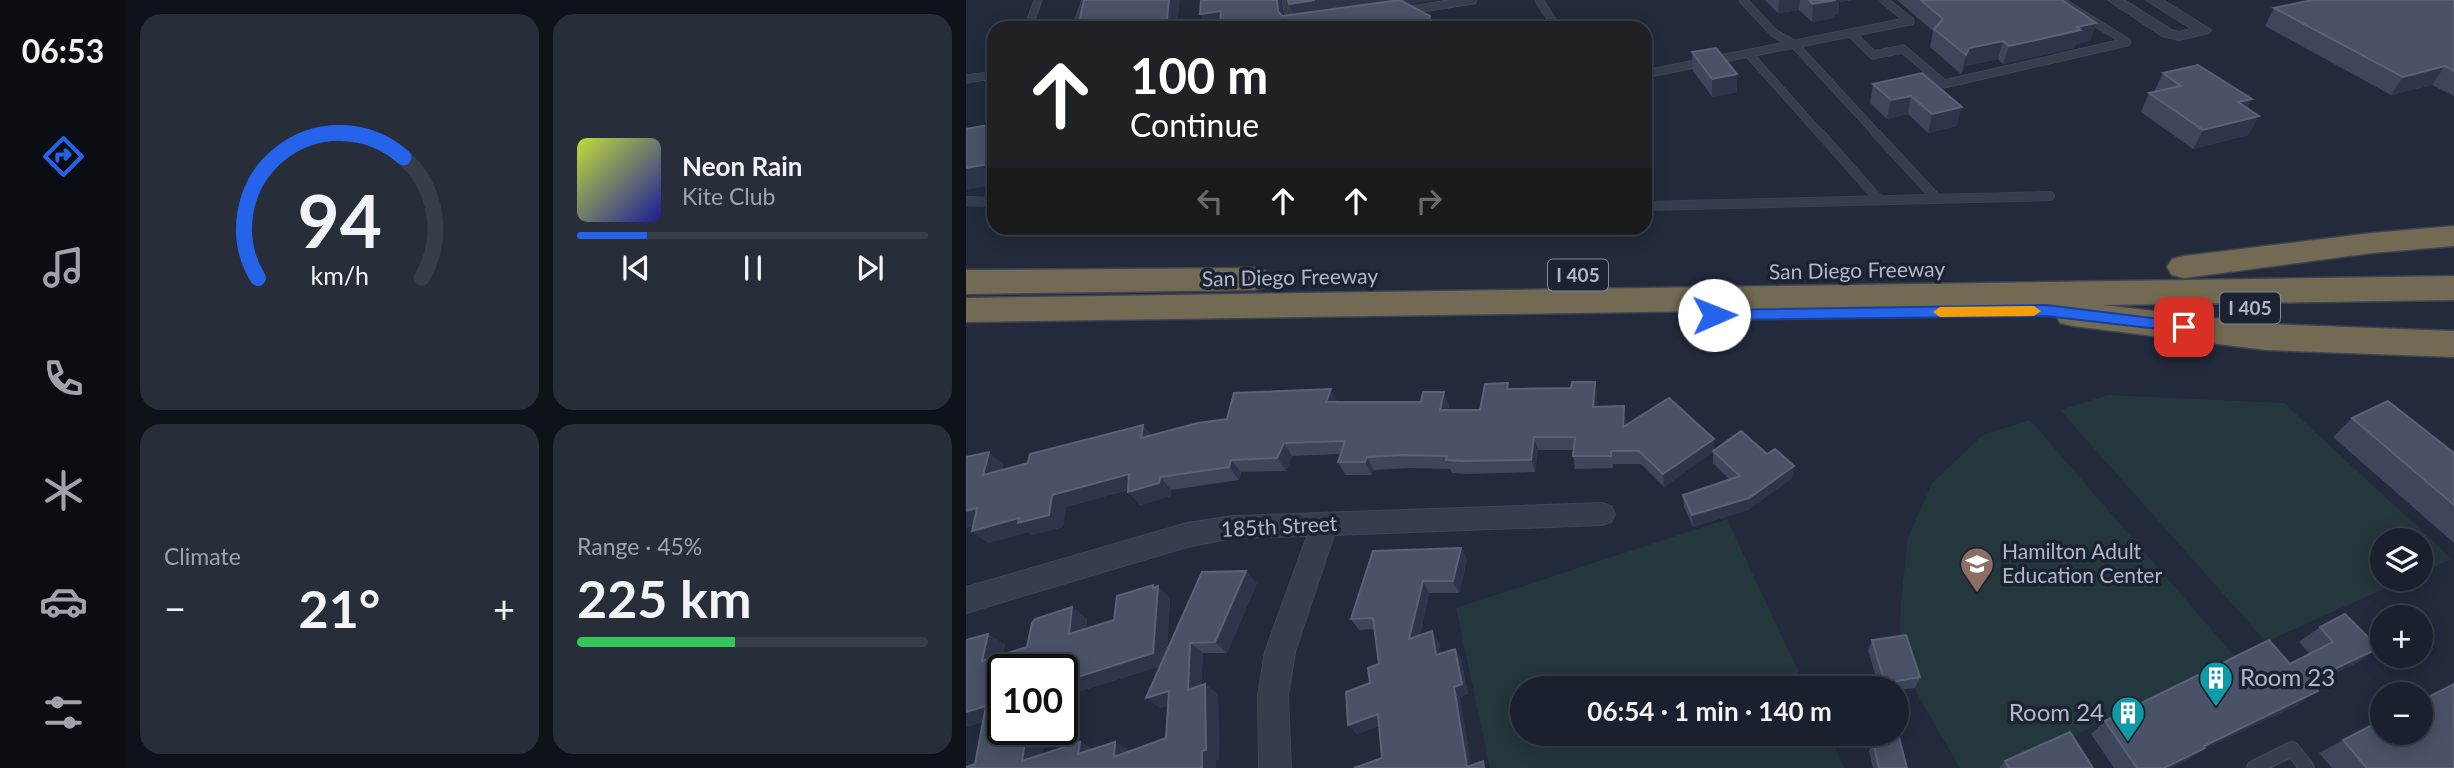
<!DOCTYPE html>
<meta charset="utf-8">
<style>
:root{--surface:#1a202d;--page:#272d39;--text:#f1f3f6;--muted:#9fa3aa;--line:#383e49;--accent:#2563eb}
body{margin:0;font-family:Lato,sans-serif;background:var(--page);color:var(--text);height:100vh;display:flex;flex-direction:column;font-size:26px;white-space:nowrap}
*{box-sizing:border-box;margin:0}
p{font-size:23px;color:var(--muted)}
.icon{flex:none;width:38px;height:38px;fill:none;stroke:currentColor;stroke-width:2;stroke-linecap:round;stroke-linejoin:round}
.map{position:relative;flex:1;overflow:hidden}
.panel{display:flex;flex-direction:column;gap:14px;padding:14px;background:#0e1219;width:840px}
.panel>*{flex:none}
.banner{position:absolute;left:21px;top:21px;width:665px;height:214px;border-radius:21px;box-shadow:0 4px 18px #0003,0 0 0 2px var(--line);background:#202124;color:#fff;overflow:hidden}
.buttons{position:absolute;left:1404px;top:528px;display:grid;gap:14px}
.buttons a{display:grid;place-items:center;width:63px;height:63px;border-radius:50%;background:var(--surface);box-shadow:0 4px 18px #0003,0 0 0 2px var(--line);font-size:35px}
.speed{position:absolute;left:21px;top:654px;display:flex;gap:14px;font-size:35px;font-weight:700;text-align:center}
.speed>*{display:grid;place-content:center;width:91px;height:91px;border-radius:50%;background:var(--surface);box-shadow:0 4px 18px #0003,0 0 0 2px var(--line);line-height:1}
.speed .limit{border:4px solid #111;border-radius:10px;background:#fff;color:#111}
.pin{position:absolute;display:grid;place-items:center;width:60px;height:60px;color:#fff;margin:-30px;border-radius:14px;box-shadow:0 4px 10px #0006}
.me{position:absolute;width:77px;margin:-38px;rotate:89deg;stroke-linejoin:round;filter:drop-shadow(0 0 5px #0008)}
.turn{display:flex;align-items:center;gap:24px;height:147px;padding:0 28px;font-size:32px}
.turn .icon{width:91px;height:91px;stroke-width:2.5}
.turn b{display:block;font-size:49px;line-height:60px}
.lanes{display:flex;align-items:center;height:66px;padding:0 28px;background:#0003;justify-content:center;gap:35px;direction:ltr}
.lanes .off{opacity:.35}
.big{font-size:52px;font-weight:700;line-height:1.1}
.panel .tile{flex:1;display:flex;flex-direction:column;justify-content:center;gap:10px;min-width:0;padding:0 24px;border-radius:21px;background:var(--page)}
.panel .dial{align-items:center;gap:0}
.dial svg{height:182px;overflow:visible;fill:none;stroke:var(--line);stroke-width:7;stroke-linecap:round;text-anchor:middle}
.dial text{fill:var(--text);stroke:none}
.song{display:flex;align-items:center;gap:21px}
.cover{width:84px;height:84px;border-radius:10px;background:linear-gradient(135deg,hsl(70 70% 55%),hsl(240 70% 35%))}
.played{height:7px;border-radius:4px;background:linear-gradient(90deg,var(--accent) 20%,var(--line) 20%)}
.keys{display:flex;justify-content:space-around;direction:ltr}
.heat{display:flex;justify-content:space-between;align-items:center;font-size:38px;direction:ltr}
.charge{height:10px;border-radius:5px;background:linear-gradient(90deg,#34c759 45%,var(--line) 0)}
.panel .tiles{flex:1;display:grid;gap:14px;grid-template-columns:repeat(2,1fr)}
.trip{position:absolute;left:544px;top:676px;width:399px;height:70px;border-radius:35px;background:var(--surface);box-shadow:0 4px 18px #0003,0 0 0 2px var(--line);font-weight:700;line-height:70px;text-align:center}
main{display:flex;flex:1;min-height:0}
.tab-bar{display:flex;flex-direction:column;width:126px;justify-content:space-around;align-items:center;background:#0a0d12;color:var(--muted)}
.tab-bar .icon{width:49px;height:49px}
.tab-bar .active{color:var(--accent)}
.tab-bar b{font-size:32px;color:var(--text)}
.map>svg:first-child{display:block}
.green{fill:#24373d}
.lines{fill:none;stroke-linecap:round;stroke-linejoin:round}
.lane-far2-casing{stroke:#3f4655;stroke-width:9}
.lane-far1-casing{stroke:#3f4655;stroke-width:10}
.lane-casing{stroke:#3f4655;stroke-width:16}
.street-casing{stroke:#3f4655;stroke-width:2}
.highway-casing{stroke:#3e4454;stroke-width:3}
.lane-far2{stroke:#363d4c;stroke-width:7}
.lane-far1{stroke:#363d4c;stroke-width:9}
.lane{stroke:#363d4c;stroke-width:13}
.street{fill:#363d4c;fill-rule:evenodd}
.highway{fill:#736a53;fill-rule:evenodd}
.wall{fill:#3d465b;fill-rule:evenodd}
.shaded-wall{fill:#2d354a}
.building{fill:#495267;stroke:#5a6276;stroke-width:2}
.route{fill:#2563eb;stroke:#184099;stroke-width:2}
.slow{fill:#f59e0b}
.labels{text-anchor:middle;stroke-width:7;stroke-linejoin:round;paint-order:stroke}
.shield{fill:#1b2231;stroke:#848a9b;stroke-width:2}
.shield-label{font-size:19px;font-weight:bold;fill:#b1b7c8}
.street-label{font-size:21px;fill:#b1b7c8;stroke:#1b2231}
.poi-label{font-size:21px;fill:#b1b7c8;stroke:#1b2231;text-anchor:start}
.near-poi-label{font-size:24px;fill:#b1b7c8;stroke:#1b2231;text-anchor:start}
</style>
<main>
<nav class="tab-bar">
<b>06:53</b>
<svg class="icon active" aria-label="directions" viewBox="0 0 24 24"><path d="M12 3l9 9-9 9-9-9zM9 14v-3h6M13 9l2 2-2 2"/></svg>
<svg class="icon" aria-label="music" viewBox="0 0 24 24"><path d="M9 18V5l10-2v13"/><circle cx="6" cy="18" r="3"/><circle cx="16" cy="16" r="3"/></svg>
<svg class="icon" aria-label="phone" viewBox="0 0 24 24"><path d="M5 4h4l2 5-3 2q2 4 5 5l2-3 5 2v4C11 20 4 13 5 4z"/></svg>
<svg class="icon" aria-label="climate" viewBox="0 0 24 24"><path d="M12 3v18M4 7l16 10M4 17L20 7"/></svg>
<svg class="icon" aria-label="car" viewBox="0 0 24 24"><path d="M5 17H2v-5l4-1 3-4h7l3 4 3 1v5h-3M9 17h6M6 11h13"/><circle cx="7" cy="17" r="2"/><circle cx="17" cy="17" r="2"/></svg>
<svg class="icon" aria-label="filters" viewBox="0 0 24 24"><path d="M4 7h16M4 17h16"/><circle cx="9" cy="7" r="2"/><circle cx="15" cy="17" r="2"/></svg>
</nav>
<section class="panel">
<div class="tiles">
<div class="tile dial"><svg viewBox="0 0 100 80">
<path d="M14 69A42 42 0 1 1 86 69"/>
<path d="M14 69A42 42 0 0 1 78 16" stroke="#2563eb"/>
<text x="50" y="56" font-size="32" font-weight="700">94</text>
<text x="50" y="72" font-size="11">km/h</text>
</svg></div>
<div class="tile">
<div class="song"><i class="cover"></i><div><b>Neon Rain</b><p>Kite Club</p></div></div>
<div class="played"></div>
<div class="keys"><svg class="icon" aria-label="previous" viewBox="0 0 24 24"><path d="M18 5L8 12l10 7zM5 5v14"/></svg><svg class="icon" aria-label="pause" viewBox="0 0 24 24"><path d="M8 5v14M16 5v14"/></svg><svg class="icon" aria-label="next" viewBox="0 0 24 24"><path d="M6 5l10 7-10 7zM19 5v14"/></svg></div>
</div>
<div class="tile"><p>Climate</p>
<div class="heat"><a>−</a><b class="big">21°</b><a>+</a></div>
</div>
<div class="tile"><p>Range · 45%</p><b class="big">225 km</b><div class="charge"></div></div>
</div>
</section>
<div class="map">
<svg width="1488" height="768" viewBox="0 0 1488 768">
<rect width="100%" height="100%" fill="#222a3c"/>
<g class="green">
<path d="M1142 395 1318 403 1486 559 1454 573V541H1416V579H1440L1300 642 1094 410Z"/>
<path d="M1064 420 1272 660 1038 768H994L950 692 934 643 935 601 942 537 966 483 1017 435Z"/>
<path d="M761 519 840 688H556V733H862L878 768H524L490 608Z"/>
</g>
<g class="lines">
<g class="lane-far2-casing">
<g id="lane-far2">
<path d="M320 0 325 28"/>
<path d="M573 0 591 28"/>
<path d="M777 0 808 33 829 45 912 135"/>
<path d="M918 0 944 21"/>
<path d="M438 11 507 0"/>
<path d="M62 28 72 0"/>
<path d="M110 28 120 0"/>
<path d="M885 33 907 55 937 49 978 84 1161 42 1093 0"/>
<path d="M782 53 855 135"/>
<path d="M679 74 944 21"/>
<path d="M0 79 28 75"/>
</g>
</g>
<g class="lane-far1-casing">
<g id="lane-far1">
<path d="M854 133 913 200"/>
<path d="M910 133 971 199"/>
<path d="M0 201 28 202"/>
<path d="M679 206 1084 196"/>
</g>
</g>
<g class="lane-casing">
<path id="lane" d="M1288 768 1326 749 1341 768"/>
</g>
<g class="street-casing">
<g id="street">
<path d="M1142 0H1158L1206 30 1213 32 1226 29 1180 0H1197L1245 30 1243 33 1213 40 1196 36Z"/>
<path d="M636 503 645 506 649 514 645 522 636 525 368 535 329 652 322 696 325 768H293L292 696 299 652 341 536 267 538 221 547 0 613V587L221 523 267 516Z"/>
</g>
</g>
<g class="highway-casing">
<g id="highway">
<path d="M1488 226V246L1406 253 1218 278 1206 275 1201 267 1206 259 1218 256 1406 233Z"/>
<path d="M288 268 300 271 305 279 300 287 288 290 0 294V270Z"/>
<path d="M1488 276V300L1137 305 1300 324 1488 331V357L1300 350 1107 326 1094 323 1089 314 1094 306 0 322V298Z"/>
</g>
</g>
<use href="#lane-far2" class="lane-far2"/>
<use href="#lane-far1" class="lane-far1"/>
<use href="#lane" class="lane"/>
<use href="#street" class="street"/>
<use href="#highway" class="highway"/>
</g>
<g class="wall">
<path d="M799 0H886L873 2 872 14 869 15 868 18 846 22 833 10 812 13Z"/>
<path d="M931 0H1096L1130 23 1124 41 1110 44 1108 48 1037 64 1032 59 999 66 995 74 964 47 967 31Z"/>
<path d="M1488 0V96L1466 85 1425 95 1299 26 1308 8Z"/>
<path d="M726 52 771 74V92L746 97 727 71Z"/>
<path d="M956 73 991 126 962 133 942 114 921 119 904 103 907 84Z"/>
<path d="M1197 73 1281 108 1293 116 1282 135 1227 149 1175 112 1183 93 1188 92Z"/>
<path d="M629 382 631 395 630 407 660 419V426L748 439V450L826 478 782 510 727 527 718 507 717 495 763 479 747 463V452L698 487 675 464H647V468L609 469 607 456V450H572L569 472 501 474 486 473 484 469 443 468 408 470 406 475H379L372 462 374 454 326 456 320 471 275 472 273 480 205 490V496L174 505 162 490 100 507 97 527 66 535 62 532 22 543 6 531 7 526 0 528V457L37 464 36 470 186 435 372 402 483 405 482 410H514L544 389 605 388Z"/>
<path d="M1386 418 1488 453V543L1367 437Z"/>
<path d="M495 548 501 560 493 593H463L454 635 473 642 475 654 489 649 495 659 502 694 494 697 505 765 521 768 416 758 413 726 391 734 404 683 413 664 409 629 393 630 385 619Z"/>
<path d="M291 583 261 653H237L235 686 252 694 253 759 250 760 9 764 17 722 0 727 39 644 37 655 61 647 106 607 121 619 120 629 148 620 204 598 201 650ZM194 666V708L202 705 200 738 164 751 127 749 114 742 76 754 37 670H96V697Z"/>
<path d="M1354 627 1413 648 1391 663 1346 684 1331 705 1236 750 1221 760 1205 768H1148L1125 734 1139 721 1324 664 1344 654 1333 642Z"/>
<path d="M906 640 954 677 949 688 931 690V688H913L902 650Z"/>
<path d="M908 733H931L941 768H907L903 751 907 742H908L907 736Z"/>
<path d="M1377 740 1488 768H1366L1353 753Z"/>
<path d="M1039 761 1127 768H1033Z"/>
</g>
<g class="shaded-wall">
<path d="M203 0H214L211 28H200Z"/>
<path d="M311 0H315L319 28 312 11Z"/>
<path d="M349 0H472L330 21 323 4Z"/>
<path d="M813 0H834L833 10 812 13Z"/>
<path d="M862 0H886L873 2 872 14 869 15 868 18 846 22 847 4Z"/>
<path d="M255 11 262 28H241L234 14Z"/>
<path d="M464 16 467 28H462Z"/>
<path d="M1130 23 1124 41 1110 44 1108 48 1037 64 1043 46 1111 27Z"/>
<path d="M1037 41 1032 59 999 66 995 74 1000 55 1003 48Z"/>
<path d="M1479 66 1466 85 1425 95 1437 77Z"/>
<path d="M771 74V92L746 97V79Z"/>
<path d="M945 96 942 114 921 119 925 100Z"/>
<path d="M1286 99 1276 118 1272 102Z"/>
<path d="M996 107 991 126 962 133 966 114Z"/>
<path d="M1293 116 1282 135 1227 149 1237 130Z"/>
<path d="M28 163V185L0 190V168Z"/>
<path d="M629 382 631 395 629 420 627 407Z"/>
<path d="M365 389 372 402H360Z"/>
<path d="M478 392 483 405 479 423 474 410Z"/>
<path d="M658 406 660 419 659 440 657 427Z"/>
<path d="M177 425 188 438H175Z"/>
<path d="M568 437 572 450 569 472 565 460Z"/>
<path d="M748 439V452L698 487 697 474Z"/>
<path d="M318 443 326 456 320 471 311 458Z"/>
<path d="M23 452 37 464 32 488 17 475Z"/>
<path d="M401 457 408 470 406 475 399 462Z"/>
<path d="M265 460 275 472 273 480 263 467Z"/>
<path d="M828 466 826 478 782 510 727 527 726 515Z"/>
<path d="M163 474 175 486 100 507 97 527 66 535 62 532 22 543 6 531 86 495Z"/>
<path d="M194 477 205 490V496L174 505 162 492Z"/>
<path d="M11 508 27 521 0 528V511Z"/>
<path d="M495 548 501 560 493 593 487 581Z"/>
<path d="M280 571 291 583 261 653 249 642Z"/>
<path d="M457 581 463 593 451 649 443 639Z"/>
<path d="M187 585 191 589 192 586 204 598 200 664 96 697V682L187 588Z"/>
<path d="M106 607 121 619 118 645 103 634Z"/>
<path d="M466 631 473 642 477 666 470 655Z"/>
<path d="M22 634 39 644 34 672 16 661Z"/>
<path d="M224 643 237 653 234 700 222 690Z"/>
<path d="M1413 648 1391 663 1323 695 1343 681Z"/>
<path d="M489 649 495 659 502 694 494 697 506 768 501 767 488 687Z"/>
<path d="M239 684 252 694 253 759 250 760V768H236Z"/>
<path d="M203 691 216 700 194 708 180 698Z"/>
<path d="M1352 691 1331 705 1236 750 1221 760 1205 768H1198L1238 746Z"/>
<path d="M20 706 37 716 0 727V712Z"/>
<path d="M412 714 420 723 391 734 382 725Z"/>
<path d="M61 730H80L74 768 56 761Z"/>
<path d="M114 742 130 751 112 754Z"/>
<path d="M149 742 165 751 148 757Z"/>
</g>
<g class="building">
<path d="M118 0H203L200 28H112Z"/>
<path d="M235 0H311L312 11 316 16 434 0 464 16 462 28H254L255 11 234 14Z"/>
<path d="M322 0H349L323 4Z"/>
<path d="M843 0H870L847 4Z"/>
<path d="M955 0H1096L1130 23 1111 27 1115 30 1043 46 1037 41 1003 48 1000 55 968 29 977 19Z"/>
<path d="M1346 0H1488V71L1479 66 1437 77 1308 8Z"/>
<path d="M520 21 523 28H475Z"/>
<path d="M750 48 771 74 746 79 726 52Z"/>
<path d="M1232 65 1286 99 1272 102 1293 116 1237 130 1183 93 1215 86 1197 73Z"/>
<path d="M956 73 996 107 966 114 945 96 925 100 907 84Z"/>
<path d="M28 124V163L0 168V129Z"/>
<path d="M606 382H629L627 407 658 406 657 427 703 398 748 439 697 474 673 451H645V456H607L609 437H568L565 460 496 461 480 460 481 456 437 455 401 457 399 462H372L379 441 318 443 311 458 265 460 263 467 194 477 193 483 162 492 163 474 86 495 83 515 52 523 53 518 6 531 11 508 0 511V457L23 452 17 475 62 463 64 454 177 425 175 438 232 423 261 419 268 393 365 389 360 402H455L457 392H478L474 410H514L519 384 542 383 541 389 605 388Z"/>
<path d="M1422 401 1488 453V505L1386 418Z"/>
<path d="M775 431 801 454 809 449 828 466 783 498 726 515 717 495 774 476 747 451Z"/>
<path d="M495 548 487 581H457L443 639 466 631 470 655 489 649 496 684 488 687 501 767 517 761 518 768H388L416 758 412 714 382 725 380 692 404 683 402 668 413 664 407 618 385 619 407 551Z"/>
<path d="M280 571 249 642 224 643 222 690 239 684 240 750 236 751V768H0V767L9 764 20 706 0 712V640L22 634 16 661 61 647 66 623 69 619 106 607 103 634 148 620 151 596 187 585V588L192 586 187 653 96 682V670H37V730H61L56 761 114 742 112 754 149 742 148 757 200 738 203 691 180 698 236 572Z"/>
<path d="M1379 614 1413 648 1343 681 1352 691 1238 746 1239 748 1198 768H1171L1139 721 1303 640 1324 664 1367 642 1354 627Z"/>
<path d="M940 635 954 677 919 683 906 640Z"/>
<path d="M1488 684V768H1401L1377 740 1416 720V733H1454V701Z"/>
<path d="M931 730 941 768H913L907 742 915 741 913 733H931Z"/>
<path d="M1104 732 1127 768H1043L1039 761Z"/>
</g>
<path class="route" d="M1080 305 1218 322 1225 327 1218 332 1080 316 748 320 741 315 748 310Z"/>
<path class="slow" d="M1068 306 1075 311 1068 316 974 317 967 312 974 307Z"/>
<defs>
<g id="school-pin" transform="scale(1.75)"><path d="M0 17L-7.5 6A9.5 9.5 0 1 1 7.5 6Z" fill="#8d6e63" stroke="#1b2231"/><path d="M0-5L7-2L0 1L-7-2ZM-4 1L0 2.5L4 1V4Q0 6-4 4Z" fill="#fff"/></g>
<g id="building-pin" transform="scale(1.75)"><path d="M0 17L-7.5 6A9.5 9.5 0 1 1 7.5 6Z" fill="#0f9aa8" stroke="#1b2231"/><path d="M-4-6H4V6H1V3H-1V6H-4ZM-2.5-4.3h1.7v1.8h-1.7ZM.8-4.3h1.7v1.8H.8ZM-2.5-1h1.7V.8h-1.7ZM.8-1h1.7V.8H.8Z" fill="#fff"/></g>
</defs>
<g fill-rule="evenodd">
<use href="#school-pin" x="1011" y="564"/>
<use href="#building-pin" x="1250" y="678"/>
<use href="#building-pin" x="1162" y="713"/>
</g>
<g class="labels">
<g class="shield">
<rect x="582" y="259.5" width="60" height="31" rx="5"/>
<rect x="1254" y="292.5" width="60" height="31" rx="5"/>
</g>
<g class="shield-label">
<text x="612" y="282">I 405</text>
<text x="1284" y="315">I 405</text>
</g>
<g class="street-label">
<text transform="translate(891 271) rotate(-1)" y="7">San Diego Freeway</text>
<text transform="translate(324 278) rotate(-1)" y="7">San Diego Freeway</text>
<text transform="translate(313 527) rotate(-3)" y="7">185th Street</text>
</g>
<g class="poi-label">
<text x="1036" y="559">Hamilton Adult<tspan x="1036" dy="24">Education Center</tspan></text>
</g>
<g class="near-poi-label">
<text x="1274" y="686">Room 23</text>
<text x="1138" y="721" text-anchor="end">Room 24</text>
</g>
</g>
</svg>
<div class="buttons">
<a><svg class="icon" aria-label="layers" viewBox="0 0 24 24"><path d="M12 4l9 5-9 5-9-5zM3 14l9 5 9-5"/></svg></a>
<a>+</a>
<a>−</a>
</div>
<div class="speed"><div class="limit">100</div></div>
<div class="pin" style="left:1218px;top:327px;background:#d93025"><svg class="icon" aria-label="arrive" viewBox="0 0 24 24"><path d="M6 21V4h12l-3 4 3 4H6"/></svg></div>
<svg class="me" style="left:748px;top:315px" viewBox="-20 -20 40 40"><circle r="19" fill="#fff"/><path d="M0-13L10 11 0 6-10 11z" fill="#2563eb"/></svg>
<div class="trip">06:54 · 1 min · 140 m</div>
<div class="banner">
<div class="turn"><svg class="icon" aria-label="ahead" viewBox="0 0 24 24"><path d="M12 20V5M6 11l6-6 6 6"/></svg><div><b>100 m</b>Continue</div></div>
<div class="lanes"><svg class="icon off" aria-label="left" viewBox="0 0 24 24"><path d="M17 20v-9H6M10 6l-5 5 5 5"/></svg><svg class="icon" aria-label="ahead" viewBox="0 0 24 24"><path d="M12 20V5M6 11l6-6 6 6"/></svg><svg class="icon" aria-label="ahead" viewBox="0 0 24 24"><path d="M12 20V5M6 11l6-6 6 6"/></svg><svg class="icon off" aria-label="right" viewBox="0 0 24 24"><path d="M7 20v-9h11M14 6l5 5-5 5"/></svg></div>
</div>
</div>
</main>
